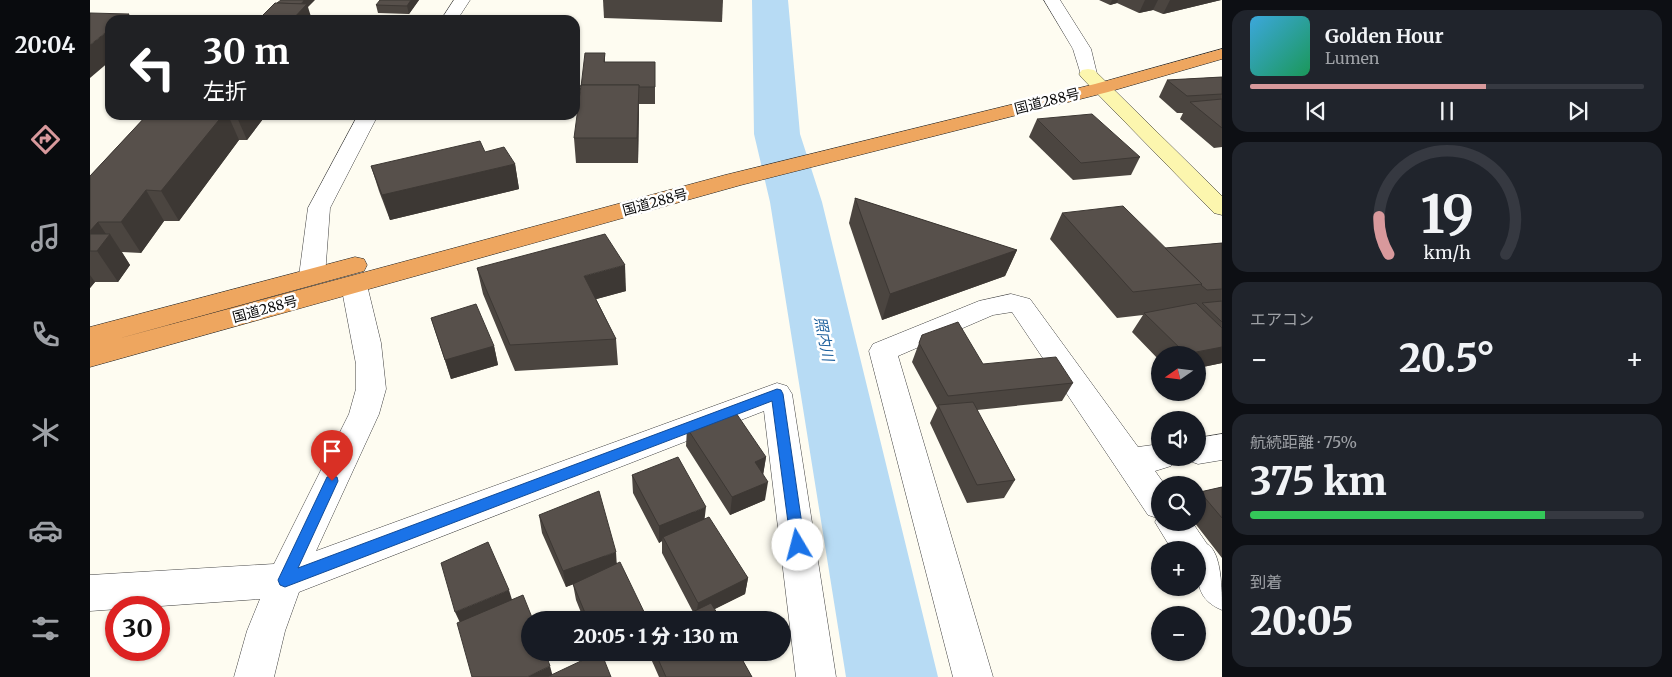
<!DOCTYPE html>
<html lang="ja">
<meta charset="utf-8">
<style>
:root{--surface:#171b24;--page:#20242c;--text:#f1f3f6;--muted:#9ea1a6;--line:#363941;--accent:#d8999c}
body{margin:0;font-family:Merriweather,"Noto Sans JP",serif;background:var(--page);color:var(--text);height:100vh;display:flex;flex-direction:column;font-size:19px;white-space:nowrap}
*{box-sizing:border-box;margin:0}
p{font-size:16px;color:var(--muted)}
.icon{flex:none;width:28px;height:28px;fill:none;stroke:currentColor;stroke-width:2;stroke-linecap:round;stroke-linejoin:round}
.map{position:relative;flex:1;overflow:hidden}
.details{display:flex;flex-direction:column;gap:10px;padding:10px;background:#0d0f14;width:450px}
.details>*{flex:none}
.top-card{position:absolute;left:15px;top:15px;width:475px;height:105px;border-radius:15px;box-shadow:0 1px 4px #0004;background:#202124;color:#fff;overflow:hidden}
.needle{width:32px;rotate:256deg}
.controls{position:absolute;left:1061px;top:346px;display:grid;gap:10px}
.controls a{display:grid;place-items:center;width:55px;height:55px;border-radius:50%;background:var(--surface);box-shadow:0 1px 4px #0004;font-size:25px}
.speed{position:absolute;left:15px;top:596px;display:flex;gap:10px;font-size:25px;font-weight:700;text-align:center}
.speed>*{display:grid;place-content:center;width:65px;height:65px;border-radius:50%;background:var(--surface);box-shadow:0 1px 4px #0004;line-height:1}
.speed .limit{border:8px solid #d22;background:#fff;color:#111}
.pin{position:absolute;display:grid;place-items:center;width:42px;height:42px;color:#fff;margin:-51px -21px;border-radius:50% 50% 50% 0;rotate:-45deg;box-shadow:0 0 5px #0007}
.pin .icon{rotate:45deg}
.me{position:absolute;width:55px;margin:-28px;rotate:352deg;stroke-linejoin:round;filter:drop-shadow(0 0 4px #0008)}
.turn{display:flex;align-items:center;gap:18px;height:105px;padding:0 15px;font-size:22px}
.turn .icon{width:65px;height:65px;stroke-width:2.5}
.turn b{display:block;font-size:35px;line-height:42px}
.big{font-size:38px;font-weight:800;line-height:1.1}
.details .card{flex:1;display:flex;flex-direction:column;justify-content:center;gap:8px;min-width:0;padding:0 18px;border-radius:15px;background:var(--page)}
.details .dial{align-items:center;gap:0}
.dial svg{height:130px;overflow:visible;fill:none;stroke:var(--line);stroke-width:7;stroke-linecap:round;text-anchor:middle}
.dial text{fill:var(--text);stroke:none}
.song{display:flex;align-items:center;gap:15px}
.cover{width:60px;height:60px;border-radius:8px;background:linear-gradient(135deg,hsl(200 70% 55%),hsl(150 70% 35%))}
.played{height:5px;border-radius:2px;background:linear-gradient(90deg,var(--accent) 60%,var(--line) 60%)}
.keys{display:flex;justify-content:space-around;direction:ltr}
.heat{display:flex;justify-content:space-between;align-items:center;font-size:28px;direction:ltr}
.charge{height:8px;border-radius:4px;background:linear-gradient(90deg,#34c759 75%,var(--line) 0)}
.trip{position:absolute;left:431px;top:611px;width:270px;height:50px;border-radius:25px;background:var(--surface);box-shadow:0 1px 4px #0004;font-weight:800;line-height:50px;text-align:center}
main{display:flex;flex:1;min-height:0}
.menu{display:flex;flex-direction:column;width:90px;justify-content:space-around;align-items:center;background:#090b0e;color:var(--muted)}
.menu .icon{width:35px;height:35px}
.menu .current{color:var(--accent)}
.menu b{font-size:22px;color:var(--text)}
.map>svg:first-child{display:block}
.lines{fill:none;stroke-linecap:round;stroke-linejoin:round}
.river{fill:#b7dbf4;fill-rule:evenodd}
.street-casing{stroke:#414141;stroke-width:1}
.secondary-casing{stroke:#303030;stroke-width:1}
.highway-casing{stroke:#1f1f1f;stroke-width:1}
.street{fill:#fff;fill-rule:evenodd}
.secondary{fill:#fcf6ae;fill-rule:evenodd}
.highway{fill:#eea65f;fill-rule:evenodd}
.wall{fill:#4b4540}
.shaded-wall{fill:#3d3834}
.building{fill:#57504b;stroke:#3d3834}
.route{fill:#1a73e8;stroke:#114b97}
.labels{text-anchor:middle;stroke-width:5;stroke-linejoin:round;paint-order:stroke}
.street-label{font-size:14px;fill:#0e0e0e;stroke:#fff}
.water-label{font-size:15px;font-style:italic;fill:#1c5f9c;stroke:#fff}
</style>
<main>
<nav class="menu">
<b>20:04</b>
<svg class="icon current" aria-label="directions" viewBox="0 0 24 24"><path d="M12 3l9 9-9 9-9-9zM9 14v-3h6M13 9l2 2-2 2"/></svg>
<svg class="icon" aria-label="music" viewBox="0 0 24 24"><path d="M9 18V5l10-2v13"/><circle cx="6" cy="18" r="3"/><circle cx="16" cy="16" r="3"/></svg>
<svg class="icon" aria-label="phone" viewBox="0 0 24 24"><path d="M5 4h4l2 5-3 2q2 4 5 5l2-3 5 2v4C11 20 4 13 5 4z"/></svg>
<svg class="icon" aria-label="climate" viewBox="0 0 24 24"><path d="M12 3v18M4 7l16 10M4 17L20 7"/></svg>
<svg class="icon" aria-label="car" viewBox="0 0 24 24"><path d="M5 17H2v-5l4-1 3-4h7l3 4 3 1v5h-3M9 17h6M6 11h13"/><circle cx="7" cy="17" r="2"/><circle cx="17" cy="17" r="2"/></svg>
<svg class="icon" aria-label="filters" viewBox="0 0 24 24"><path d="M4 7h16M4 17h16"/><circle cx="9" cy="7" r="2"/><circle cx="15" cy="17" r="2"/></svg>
</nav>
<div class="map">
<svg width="1132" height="677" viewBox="0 0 1132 677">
<rect width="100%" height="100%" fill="#fefcf1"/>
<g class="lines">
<path class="river" d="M662 0H698L710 134 732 202 848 677H756L680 202 664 134Z"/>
<g class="street-casing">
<g id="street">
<path d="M364 0H380L367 20H351Z"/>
<path d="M954 0H970L1001 49 1007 74 1004 78 998 79 992 78 983 49Z"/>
<path d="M268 115H288L240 208 235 276 231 282 222 284 213 282 209 276 218 208Z"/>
<path d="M264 276 273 279 277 285 291 343 296 389 289 414 226 551 687 383 697 386 702 394 746 677H706L674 411 209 592 195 631 184 677H144L157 631 170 599 0 611V575L184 564 259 414 266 389V364L251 285 255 279Z"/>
<path d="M921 294 940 299 1048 447 1070 444V458H1086L1081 466 1065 471 1075 485H1070V522H1102L1117 544C1132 552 1132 591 1132 610 1103 598 1108 577 1108 550H1082L1065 522 1067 518 1058 515 922 312 903 315 808 356 903 677H863L779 351 783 344 889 301Z"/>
<path d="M1132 434V460L1108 464 1097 460 1095 458H1108V438Z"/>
</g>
</g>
<g class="secondary-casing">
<path id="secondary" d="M998 69 1004 70 1132 196V215L1124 213 992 78 989 74 992 70Z"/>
</g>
<g class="highway-casing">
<path id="highway" d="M1132 49V59L1018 92 651 185 0 367V327L265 257 274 259 277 265 274 271 27 339 635 175 1005 84Z"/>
</g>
<use href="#street" class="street"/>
<use href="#secondary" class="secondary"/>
<use href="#highway" class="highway"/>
</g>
<g class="wall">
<path d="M329 0 319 14 288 13 286 5Z"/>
<path d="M513 0H633L632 22 514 18Z"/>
<path d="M1009 0H1131L1073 14 1063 10 1049 13 1027 3 1020 5Z"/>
<path d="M515 53V62H565V104H549L548 163H486L484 138Z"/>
<path d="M1132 77V147L1124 148 1090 119 1093 113H1087L1069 97 1077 80Z"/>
<path d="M57 115H176L157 140H149L89 221H74L51 253 32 252 40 265 28 282H5L0 288V176Z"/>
<path d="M947 119 1050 157 1041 175 983 180 939 137Z"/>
<path d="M395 152 425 164 429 189 300 220 289 191 281 166Z"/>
<path d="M765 198 927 250 915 276 792 320 759 223Z"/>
<path d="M972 213 1075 248 1132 243V363L1108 368V355H1070V361L1042 332 1053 315 1027 318 960 239Z"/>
<path d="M387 268 536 291 506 299 526 339 528 365 425 371 393 294Z"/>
<path d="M341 318 404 346 408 365 361 379Z"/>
<path d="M832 335 893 364 983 383 972 401 887 410 925 480 914 498 877 503 840 423 847 408 822 362Z"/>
<path d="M597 428 676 457 673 475 675 500 640 515 596 446Z"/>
<path d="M542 475 615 519 658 578 655 594 625 609 603 612 572 553V541L569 543 543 493Z"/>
<path d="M1132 487V558L1104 522H1108V495L1110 492Z"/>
<path d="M449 515 527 563 557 618V620H494L486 600 483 584 476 587 452 533Z"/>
<path d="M558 652H648L662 677H569Z"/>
</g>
<g class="shaded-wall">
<path d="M214 0H225L218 7 222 20H202L208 7Z"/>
<path d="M321 0H329L319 14 317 6Z"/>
<path d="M1022 0H1028L1027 3 1020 5Z"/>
<path d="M1055 0H1068L1063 10 1049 13Z"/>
<path d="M1080 0H1131L1073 14Z"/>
<path d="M39 14 42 20H31Z"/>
<path d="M20 29V61L0 78V45Z"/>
<path d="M549 85V109L548 163 547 138Z"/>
<path d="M133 115H138L149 140 89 221 71 191Z"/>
<path d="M146 115H176L157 140Z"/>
<path d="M425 164 429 189 300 220 292 195Z"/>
<path d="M56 190 74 221 51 253 31 222Z"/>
<path d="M8 222 18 237 20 234 40 265 28 282 7 251 0 239V231Z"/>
<path d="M927 250 915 276 792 320 800 294Z"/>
<path d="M535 265 536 291 496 302 494 276Z"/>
<path d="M0 275 5 282 0 288Z"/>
<path d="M404 346 408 365 361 379 355 360Z"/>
<path d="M1132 347V363L1108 368V355H1095Z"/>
<path d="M676 457 673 475 665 462Z"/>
<path d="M678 482 675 500 640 515 642 497Z"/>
<path d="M616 507 614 524 573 537 572 541 569 543V526Z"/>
<path d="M526 552 527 568 476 587 473 571Z"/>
<path d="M658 578 655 594 606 618 608 603Z"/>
<path d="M419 590 424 606 372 627 365 612Z"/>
<path d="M460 666 463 677H437Z"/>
</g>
<g class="building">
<path d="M191 0H214L211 4 187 3Z"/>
<path d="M290 0H321L317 6 286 5Z"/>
<path d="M185 3 217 4 202 20H168Z"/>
<path d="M0 13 39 14 31 20H20V29L0 45Z"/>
<path d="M495 53H515L514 62H565V87H549V85H491V87Z"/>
<path d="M1132 77V94L1097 96 1077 80Z"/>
<path d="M491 85H549L547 138H484Z"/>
<path d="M1132 99V128L1100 102Z"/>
<path d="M1002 114 1050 157 991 163 947 119Z"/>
<path d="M57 115H133L71 191 56 190 31 222H8L0 231V176Z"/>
<path d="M390 141 395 152 414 147 425 164 292 195 281 166Z"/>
<path d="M765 198 927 250 800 294Z"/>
<path d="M1033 206 1112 284 1043 292 972 213Z"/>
<path d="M0 234H20L7 251H0Z"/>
<path d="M515 234 535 265 494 276 526 339 420 345 387 268Z"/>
<path d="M1132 243V289L1117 290 1111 285 1112 284 1075 248Z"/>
<path d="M1132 301V322L1112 303Z"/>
<path d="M1106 303 1132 328V347L1096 354 1054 313Z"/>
<path d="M386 304 404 346 355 360 341 318Z"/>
<path d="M868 322 893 364 966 357 983 383 858 396 829 343 832 335Z"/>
<path d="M883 402 925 480 887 485 848 405Z"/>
<path d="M644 410 676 457 665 462 678 482 642 497 597 428Z"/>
<path d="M588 457 616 507 569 526 542 475Z"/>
<path d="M1132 487V518L1110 492Z"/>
<path d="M509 491 526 552 473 571 449 515Z"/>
<path d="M619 517 658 578 608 603 573 537Z"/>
<path d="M398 542 419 590 365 612 351 563Z"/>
<path d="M530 562 557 618 553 620H498L483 584Z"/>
<path d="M433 595 443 620H440V652H455L460 666 437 677H382L367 623Z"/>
<path d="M621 603 631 620H586Z"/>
<path d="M510 652H511L521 677H457Z"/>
<path d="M565 652H648L662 677H576Z"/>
</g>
<path class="route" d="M687 389 691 390 693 394 715 545 713 549 708 551 703 549 701 545 682 401 195 587 190 585 188 580 237 477 242 476 247 477 248 481 208 568Z"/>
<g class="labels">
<g class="street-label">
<text transform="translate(957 101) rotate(-14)" y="5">国道288号</text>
<text transform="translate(565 202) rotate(-15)" y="5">国道288号</text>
<text transform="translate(175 309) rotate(-15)" y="5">国道288号</text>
</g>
<g class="water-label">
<text transform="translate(734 339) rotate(79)" y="5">照内川</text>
</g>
</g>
</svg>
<div class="controls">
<a><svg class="needle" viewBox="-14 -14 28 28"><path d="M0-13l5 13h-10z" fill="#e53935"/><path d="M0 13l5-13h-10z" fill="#9ea1a6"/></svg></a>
<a><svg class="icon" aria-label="sound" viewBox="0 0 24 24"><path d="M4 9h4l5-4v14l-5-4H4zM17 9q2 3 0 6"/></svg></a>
<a><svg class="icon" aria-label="search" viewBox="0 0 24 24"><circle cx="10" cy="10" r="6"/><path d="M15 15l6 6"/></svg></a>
<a>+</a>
<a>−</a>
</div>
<div class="speed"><div class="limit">30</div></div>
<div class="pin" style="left:242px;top:481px;background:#d93025"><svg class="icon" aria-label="arrive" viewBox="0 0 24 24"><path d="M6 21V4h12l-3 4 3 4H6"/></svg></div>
<svg class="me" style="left:708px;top:545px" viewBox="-20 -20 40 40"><circle r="19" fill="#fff"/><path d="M0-13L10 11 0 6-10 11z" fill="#1a73e8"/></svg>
<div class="trip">20:05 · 1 分 · 130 m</div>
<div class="top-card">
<div class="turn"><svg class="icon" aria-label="left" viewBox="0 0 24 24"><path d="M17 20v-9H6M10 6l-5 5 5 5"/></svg><div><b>30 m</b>左折</div></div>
</div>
</div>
<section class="details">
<div class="card">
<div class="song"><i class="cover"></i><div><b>Golden Hour</b><p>Lumen</p></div></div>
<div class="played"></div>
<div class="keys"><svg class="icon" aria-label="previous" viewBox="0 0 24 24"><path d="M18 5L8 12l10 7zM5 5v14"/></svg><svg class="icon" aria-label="pause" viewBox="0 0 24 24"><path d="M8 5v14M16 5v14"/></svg><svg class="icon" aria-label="next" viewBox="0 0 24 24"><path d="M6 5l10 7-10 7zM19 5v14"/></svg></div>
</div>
<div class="card dial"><svg viewBox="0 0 100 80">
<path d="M14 69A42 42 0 1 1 86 69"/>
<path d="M14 69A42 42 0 0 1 8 46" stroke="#d8999c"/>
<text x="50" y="56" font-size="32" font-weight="700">19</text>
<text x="50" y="72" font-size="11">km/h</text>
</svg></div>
<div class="card"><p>エアコン</p>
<div class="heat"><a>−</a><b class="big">20.5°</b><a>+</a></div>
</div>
<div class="card"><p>航続距離 · 75%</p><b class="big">375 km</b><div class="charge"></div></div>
<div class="card"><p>到着</p><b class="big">20:05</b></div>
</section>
</main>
